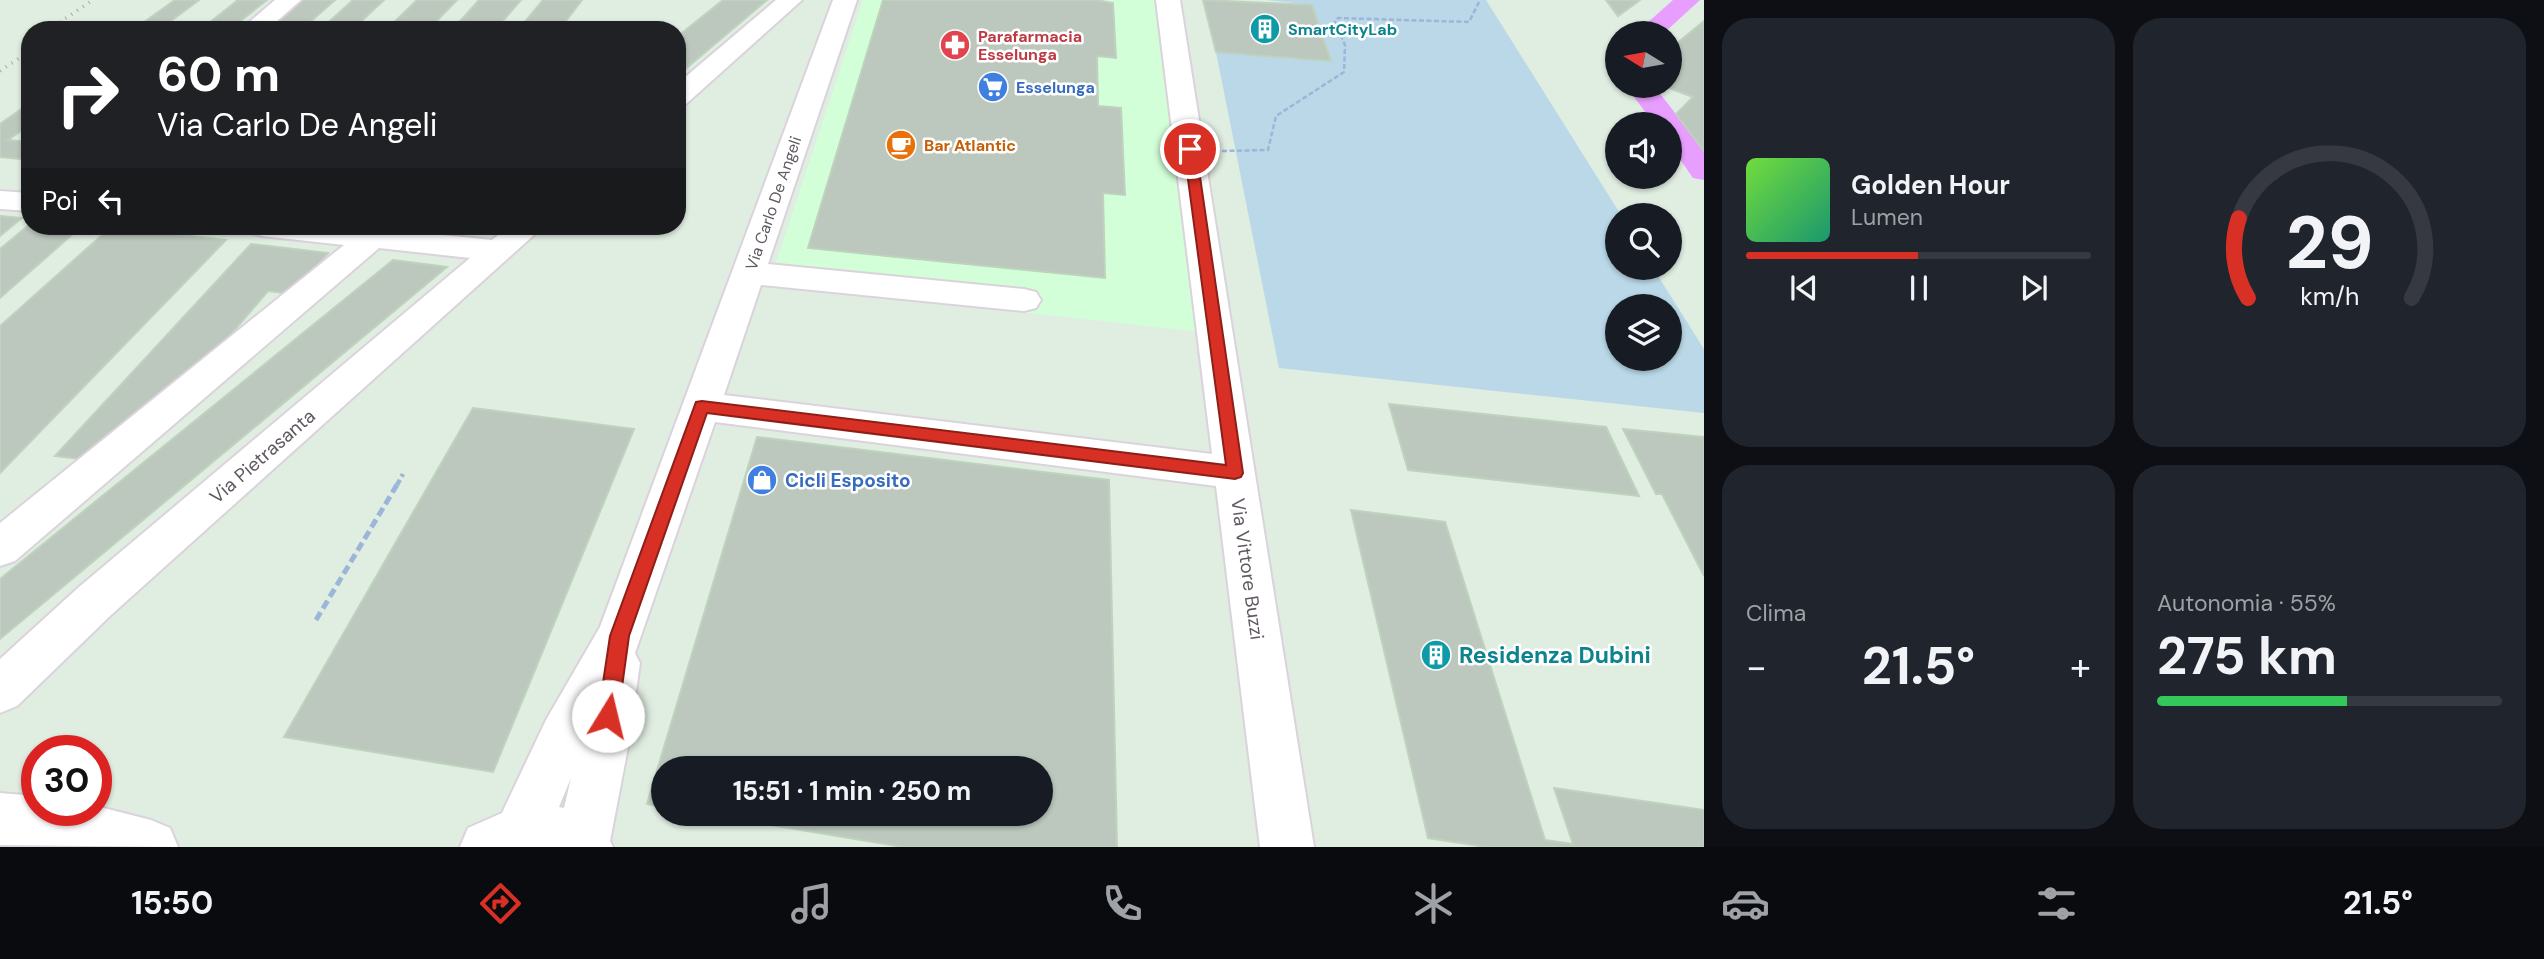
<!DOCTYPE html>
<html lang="it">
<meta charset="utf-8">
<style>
:root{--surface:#171b24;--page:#20242c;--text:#f1f3f6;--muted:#9ea1a6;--line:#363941;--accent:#d93025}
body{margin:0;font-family:"DM Sans",sans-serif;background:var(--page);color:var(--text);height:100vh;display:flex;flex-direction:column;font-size:26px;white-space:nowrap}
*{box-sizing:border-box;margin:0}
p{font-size:23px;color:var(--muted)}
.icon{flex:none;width:38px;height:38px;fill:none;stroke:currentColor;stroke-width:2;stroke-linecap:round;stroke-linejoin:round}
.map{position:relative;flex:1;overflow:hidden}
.details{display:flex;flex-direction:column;gap:18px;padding:18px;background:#0d0f14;width:840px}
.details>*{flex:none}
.guide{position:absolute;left:21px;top:21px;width:665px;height:214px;border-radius:28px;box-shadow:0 2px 5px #0004;background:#202124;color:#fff;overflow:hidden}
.needle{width:46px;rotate:281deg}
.fabs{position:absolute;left:1605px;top:21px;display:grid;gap:14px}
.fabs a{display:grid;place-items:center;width:77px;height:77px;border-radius:50%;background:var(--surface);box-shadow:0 2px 5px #0004;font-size:35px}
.speed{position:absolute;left:21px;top:735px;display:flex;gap:14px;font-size:35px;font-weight:700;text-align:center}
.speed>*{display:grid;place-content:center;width:91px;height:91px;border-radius:50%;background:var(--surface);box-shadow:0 2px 5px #0004;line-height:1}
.speed .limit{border:10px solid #d22;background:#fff;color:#111}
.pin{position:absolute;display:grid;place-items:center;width:60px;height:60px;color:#fff;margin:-30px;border:4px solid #fff;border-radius:50%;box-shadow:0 2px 7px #0007}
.me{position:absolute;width:77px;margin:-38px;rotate:9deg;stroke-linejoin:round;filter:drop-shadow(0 0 5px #0008)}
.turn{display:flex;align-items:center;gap:24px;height:147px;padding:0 21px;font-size:32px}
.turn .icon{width:91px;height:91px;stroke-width:2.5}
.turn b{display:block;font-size:49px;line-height:60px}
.then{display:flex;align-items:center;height:66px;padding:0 21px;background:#0003;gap:14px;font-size:26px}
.big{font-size:52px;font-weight:700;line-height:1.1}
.details .card{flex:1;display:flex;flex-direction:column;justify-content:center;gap:10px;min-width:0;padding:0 24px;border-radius:28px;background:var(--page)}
.details .dial{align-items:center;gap:0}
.dial svg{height:182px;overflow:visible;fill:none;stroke:var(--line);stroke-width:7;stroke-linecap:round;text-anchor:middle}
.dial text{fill:var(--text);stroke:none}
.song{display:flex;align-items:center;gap:21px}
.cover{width:84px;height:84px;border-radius:10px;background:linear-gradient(135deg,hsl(100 70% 55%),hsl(160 70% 35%))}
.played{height:7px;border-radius:4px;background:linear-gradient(90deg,var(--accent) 50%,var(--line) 50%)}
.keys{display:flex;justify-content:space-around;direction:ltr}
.heat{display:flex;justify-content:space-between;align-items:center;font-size:38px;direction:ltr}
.charge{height:10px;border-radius:5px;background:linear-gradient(90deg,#34c759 55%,var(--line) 0)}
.details .tiles{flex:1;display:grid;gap:18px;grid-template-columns:repeat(2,1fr)}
.trip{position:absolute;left:651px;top:756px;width:402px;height:70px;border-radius:35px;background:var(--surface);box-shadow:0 2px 5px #0004;font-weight:700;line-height:70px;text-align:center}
.menu{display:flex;height:112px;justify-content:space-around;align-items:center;background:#090b0e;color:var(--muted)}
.menu .icon{width:49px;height:49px}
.menu .current{color:var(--accent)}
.menu b{font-size:32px;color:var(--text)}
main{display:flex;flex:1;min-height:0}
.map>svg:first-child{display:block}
.commercial{fill:#d3ffd8}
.green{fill:#bad8e7;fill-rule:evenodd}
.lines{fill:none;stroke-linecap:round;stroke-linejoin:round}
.canal{fill:#e89eff;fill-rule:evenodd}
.building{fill:#bcc8bd;stroke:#bed2be;stroke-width:2}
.minor-casing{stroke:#dbd3db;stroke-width:4}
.path-far2{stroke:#9cb6da;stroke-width:2.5;stroke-dasharray:5 2.5;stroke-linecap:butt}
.path-far1{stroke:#9cb6da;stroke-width:4.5;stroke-dasharray:6 3.5;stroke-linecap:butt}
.path{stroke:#9cb6da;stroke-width:5;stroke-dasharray:9 4.5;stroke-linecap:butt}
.minor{fill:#fff;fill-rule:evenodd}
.rail{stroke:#aaa7aa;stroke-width:3.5;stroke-dasharray:1 6;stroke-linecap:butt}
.route{fill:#d93025;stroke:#8d1f18;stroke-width:2}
.labels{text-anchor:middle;stroke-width:5;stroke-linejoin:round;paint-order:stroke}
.far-culture-label{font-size:16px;font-weight:bold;fill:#0d838f;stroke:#fff;text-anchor:start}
.far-health-label{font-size:16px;font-weight:bold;fill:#be3a42;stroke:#fff;text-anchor:start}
.far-shop-label{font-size:16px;font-weight:bold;fill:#366cbe;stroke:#fff;text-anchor:start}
.far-food-label{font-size:16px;font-weight:bold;fill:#c56008;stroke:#fff;text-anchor:start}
.far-street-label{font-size:16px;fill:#615962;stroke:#fff}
.street-label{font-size:19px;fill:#615962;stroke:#fff}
.shop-label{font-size:19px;font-weight:bold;fill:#366cbe;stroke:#fff;text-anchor:start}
.near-culture-label{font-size:23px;font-weight:bold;fill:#0d838f;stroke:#fff;text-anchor:start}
</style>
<main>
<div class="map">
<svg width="1704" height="847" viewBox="0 0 1704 847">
<rect width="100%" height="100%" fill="#e0ede1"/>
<path class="commercial" d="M863 0H1155L1202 332 769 284Z"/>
<path class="green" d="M1267 0H1486L1621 215H1617V268H1653L1704 349V413L1279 368 1216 52 1331 61 1312 5ZM1617 306H1670V359H1617Z"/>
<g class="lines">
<g class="canal">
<path d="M1673 0H1700L1664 33H1636Z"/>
<path d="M1626 86H1654L1704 150V180L1693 178 1670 145V124H1654Z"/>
</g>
</g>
<g class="building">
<path d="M175 0H199L159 30H133Z"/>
<path d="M238 0H267L229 30H200Z"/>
<path d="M303 0H335L301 30H268Z"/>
<path d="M353 0H384L352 30H320Z"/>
<path d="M417 0H457L428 30H386Z"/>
<path d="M479 0H521L495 30H452Z"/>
<path d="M543 0H582L559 30H518Z"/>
<path d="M723 0H767L677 76V37Z"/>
<path d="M883 0H1096L1113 3 1116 58 1097 56 1098 106 1121 108 1125 195 1103 193 1105 278 808 248Z"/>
<path d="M1203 0 1312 5 1331 61 1216 52Z"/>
<path d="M1606 0H1640L1618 16Z"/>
<path d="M1704 21V151L1676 114 1693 97 1664 86H1670V73L1675 68 1670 66V49Z"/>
<path d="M30 103V125L8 140 30 142V160L0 157V124Z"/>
<path d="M0 216 22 218 0 236Z"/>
<path d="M30 224 82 226 0 298V249Z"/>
<path d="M111 227 226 240 0 473V326Z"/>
<path d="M251 244 328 253 293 294 268 291 198 373 89 460 55 456Z"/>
<path d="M393 260 447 267 0 639V579Z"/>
<path d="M1389 404 1606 427 1639 496 1408 470Z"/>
<path d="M473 408 634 429 493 772 284 737Z"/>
<path d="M1623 429 1704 437V576L1662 494H1656Z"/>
<path d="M757 437 1109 480 1117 847H903L705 814H1041V768H663V807L647 804Z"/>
<path d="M1351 510 1445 522 1545 840 1573 844 1554 788 1704 810V847H1486L1428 838Z"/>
</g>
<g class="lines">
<g class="minor-casing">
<g id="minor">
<path d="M275 0H301L267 30H240Z"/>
<path d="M776 0H802L686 104 677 106V84Z"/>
<path d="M833 0H857L768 264 1024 289 1036 292 1041 300 1036 308 1024 311 761 285 724 395 1212 454 1156 0H1180L1314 847H1260L1216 486 715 422 635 653 640 663 629 742 610 841 613 847H460L468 828 502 813 546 720 600 627ZM571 778 564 808 559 807Z"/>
<path d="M0 191 30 193V211L0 209Z"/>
<path d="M246 226H354L492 240 509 226H544L111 615 17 706 0 713V659L79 587 470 258 379 248 15 561 0 566V523L344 245 262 236 251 233Z"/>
<path d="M0 793 37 796V810H96V806L151 820 170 828 178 847 0 845Z"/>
</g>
</g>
<path class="path-far2" d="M1222 151 1268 150 1276 116 1344 72 1345 45 1335 22 1338 18 1469 22 1480 0"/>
<path class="path-far1" d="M397 485 403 474"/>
<path class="path" d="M316 620 398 483"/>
<use href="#minor" class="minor"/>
<g class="rail">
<path d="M48 30 93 0"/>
<path d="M0 71 30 51"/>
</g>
</g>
<path class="route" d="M1190 145 1196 149 1243 473 1241 477 1235 479 707 413 629 636 618 716 615 723 608 725 601 723 598 716 610 636 696 402 702 401 1226 465 1184 149Z"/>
<defs>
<g id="building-disc" transform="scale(1.575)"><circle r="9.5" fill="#0f9aa8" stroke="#fff"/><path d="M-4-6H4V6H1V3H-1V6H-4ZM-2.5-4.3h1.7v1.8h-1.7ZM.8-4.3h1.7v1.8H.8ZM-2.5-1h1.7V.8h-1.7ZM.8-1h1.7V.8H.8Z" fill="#fff"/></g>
<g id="pharmacy-disc" transform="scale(1.575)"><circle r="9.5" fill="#e0444e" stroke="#fff"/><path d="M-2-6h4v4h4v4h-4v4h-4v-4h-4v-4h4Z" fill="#fff"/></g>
<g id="supermarket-disc" transform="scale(1.575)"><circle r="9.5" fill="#3f7fe0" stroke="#fff"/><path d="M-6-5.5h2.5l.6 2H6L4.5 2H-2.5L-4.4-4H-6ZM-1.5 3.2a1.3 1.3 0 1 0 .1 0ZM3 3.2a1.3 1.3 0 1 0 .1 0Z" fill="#fff"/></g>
<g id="cafe-disc" transform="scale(1.575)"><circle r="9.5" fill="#e8710a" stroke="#fff"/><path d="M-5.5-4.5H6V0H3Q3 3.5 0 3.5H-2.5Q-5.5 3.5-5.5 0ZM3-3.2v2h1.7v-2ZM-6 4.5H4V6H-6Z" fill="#fff"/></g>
<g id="shop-disc" transform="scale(1.575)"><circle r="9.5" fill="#3f7fe0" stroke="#fff"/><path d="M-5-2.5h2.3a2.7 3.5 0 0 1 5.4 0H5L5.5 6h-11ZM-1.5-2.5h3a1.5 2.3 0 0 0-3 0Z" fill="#fff"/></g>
</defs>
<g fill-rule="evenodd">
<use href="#building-disc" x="1265" y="29"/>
<use href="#pharmacy-disc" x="955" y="45"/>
<use href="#supermarket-disc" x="993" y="87"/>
<use href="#cafe-disc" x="901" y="145"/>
<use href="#shop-disc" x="762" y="480"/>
<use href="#building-disc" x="1436" y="655"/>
</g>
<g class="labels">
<g class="far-culture-label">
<text x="1288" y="35">SmartCityLab</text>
</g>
<g class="far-health-label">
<text x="978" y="42">Parafarmacia<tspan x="978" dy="18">Esselunga</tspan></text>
</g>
<g class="far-shop-label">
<text x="1016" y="93">Esselunga</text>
</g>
<g class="far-food-label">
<text x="924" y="151">Bar Atlantic</text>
</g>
<g class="far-street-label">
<text transform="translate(773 203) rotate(-71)" y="6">Via Carlo De Angeli</text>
</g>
<g class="street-label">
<text transform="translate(262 456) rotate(-41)" y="7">Via Pietrasanta</text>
<text transform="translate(1248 569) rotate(82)" y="7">Via Vittore Buzzi</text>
</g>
<g class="shop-label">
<text x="785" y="487">Cicli Esposito</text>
</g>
<g class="near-culture-label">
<text x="1459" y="663">Residenza Dubini</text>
</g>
</g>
</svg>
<div class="fabs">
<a><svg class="needle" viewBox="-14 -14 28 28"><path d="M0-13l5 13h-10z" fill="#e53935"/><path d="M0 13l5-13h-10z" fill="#9ea1a6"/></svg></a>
<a><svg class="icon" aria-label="sound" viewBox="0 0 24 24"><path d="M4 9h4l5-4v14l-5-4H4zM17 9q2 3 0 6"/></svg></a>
<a><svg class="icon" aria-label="search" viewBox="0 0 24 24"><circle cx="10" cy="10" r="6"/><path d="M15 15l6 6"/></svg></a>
<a><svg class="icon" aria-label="layers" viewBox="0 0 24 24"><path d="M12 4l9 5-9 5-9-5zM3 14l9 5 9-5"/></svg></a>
</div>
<div class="speed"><div class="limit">30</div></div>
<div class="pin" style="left:1190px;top:149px;background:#d93025"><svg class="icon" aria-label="arrive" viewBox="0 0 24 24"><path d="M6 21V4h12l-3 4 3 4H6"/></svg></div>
<svg class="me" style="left:608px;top:716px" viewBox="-20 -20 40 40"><circle r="19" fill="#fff"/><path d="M0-13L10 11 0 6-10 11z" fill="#d93025"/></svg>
<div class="trip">15:51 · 1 min · 250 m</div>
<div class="guide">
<div class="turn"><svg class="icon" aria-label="right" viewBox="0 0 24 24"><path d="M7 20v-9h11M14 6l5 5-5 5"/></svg><div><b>60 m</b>Via Carlo De Angeli</div></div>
<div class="then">Poi<svg class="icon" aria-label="left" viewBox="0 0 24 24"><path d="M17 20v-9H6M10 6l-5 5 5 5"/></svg></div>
</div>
</div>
<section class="details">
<div class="tiles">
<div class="card">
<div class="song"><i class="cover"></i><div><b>Golden Hour</b><p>Lumen</p></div></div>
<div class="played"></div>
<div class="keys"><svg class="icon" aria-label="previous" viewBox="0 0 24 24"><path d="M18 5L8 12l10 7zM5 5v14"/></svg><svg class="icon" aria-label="pause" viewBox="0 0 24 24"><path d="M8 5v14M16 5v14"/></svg><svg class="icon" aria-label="next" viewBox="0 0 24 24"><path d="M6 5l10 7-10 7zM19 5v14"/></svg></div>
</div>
<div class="card dial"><svg viewBox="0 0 100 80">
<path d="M14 69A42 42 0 1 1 86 69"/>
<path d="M14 69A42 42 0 0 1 10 34" stroke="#d93025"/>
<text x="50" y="56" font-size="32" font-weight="700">29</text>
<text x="50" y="72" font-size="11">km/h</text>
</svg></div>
<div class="card"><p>Clima</p>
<div class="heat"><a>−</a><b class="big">21.5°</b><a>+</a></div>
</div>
<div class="card"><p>Autonomia · 55%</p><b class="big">275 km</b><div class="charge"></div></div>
</div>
</section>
</main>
<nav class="menu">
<b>15:50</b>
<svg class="icon current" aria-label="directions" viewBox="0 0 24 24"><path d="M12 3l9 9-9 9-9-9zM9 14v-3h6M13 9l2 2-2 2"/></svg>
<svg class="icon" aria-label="music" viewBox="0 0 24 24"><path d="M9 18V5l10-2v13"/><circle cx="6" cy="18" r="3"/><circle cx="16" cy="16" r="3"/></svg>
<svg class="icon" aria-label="phone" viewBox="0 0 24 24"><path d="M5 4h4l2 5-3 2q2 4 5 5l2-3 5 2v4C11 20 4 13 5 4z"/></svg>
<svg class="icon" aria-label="climate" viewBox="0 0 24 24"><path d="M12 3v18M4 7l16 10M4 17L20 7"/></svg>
<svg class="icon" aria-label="car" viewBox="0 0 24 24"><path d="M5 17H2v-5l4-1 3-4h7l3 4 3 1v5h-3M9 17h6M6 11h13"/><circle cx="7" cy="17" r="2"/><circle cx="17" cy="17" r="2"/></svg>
<svg class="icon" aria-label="filters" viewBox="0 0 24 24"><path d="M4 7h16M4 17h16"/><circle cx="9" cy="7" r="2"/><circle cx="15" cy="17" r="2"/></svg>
<b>21.5°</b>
</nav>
